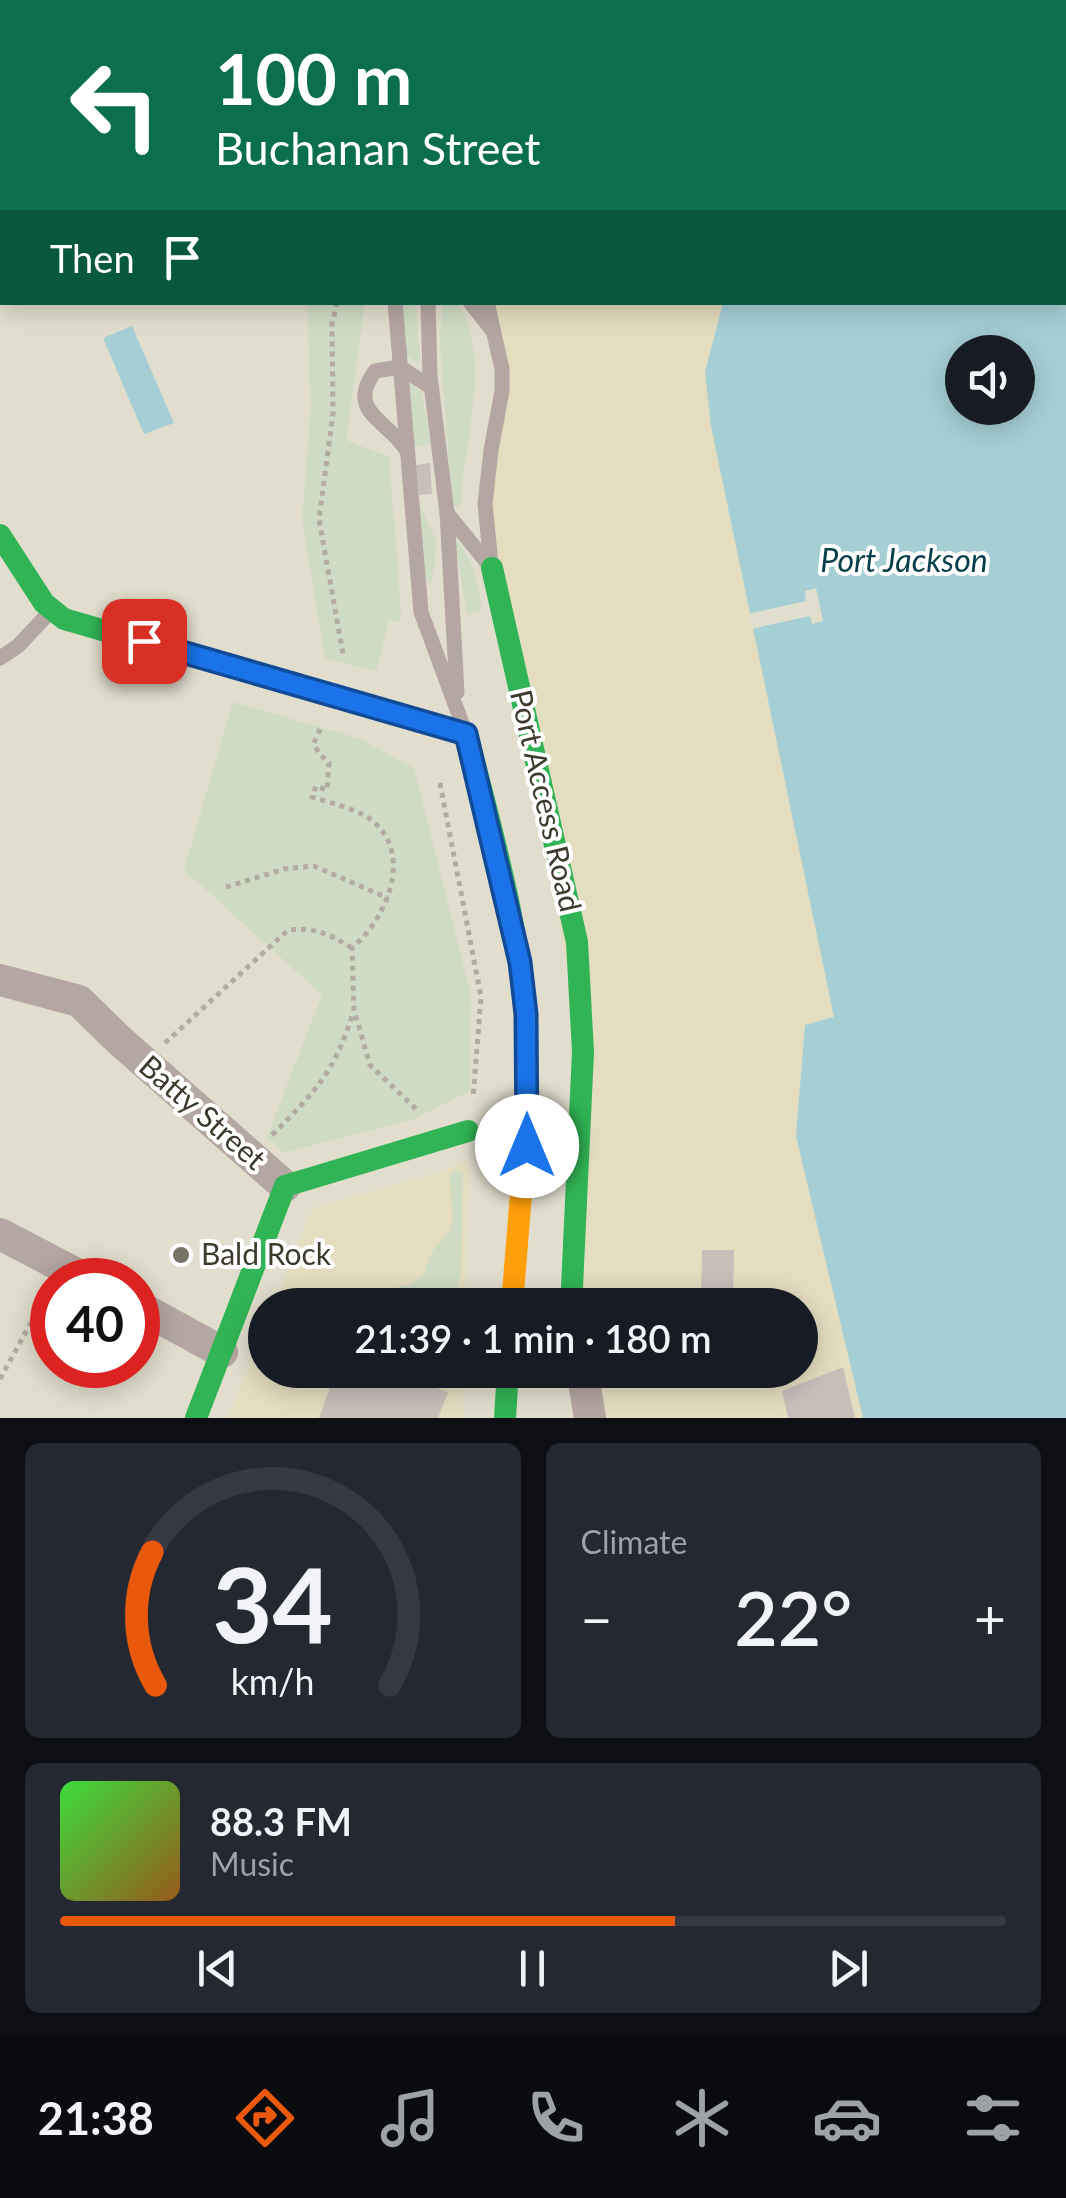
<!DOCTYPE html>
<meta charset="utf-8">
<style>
:root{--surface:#171b24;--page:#242831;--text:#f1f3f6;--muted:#9ea1a6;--line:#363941;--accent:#ea580c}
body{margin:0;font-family:Lato,sans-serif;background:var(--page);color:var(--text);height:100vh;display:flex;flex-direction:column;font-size:38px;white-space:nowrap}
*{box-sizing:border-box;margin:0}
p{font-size:32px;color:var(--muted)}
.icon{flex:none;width:55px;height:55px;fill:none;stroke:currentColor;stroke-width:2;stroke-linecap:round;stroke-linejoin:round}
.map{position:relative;height:1418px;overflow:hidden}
.side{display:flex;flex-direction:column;gap:25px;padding:25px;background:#0d0f14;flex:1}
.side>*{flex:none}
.top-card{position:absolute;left:0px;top:0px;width:1068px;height:305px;box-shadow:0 5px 25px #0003;background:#0b6e4f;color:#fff;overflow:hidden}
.tools{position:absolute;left:945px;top:335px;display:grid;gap:20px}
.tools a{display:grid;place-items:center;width:90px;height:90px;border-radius:50%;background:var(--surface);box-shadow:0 5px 25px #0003;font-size:50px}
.speed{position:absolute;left:30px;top:1258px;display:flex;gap:20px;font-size:50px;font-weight:700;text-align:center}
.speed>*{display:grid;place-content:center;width:130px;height:130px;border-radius:50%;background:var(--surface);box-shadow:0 5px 25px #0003;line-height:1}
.speed .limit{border:15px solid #d22;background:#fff;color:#111}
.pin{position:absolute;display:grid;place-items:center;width:85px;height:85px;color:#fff;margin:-42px;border-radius:20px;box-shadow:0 5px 15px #0006}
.me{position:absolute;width:110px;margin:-55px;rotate:0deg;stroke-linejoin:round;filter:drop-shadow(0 0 8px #0008)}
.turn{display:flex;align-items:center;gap:35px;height:210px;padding:0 50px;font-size:45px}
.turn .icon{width:130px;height:130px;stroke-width:2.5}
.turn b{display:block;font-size:70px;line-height:85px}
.then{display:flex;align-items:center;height:95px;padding:0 50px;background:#0003;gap:20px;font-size:38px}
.big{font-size:75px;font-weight:600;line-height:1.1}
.side .card{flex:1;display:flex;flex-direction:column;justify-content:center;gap:15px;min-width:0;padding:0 35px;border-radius:15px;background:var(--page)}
.side .dial{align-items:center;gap:0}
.dial svg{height:260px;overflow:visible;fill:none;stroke:var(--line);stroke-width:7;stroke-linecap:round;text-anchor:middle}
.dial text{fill:var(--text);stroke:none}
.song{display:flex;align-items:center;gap:30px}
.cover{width:120px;height:120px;border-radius:15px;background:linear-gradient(135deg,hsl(120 70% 55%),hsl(30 70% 35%))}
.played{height:10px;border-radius:5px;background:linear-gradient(90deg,var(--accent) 65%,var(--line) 65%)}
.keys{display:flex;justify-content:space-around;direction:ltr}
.heat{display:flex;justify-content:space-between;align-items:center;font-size:55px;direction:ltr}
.side .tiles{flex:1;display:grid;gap:25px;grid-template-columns:1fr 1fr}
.card:last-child{grid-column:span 2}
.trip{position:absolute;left:248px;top:1288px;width:570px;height:100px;border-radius:50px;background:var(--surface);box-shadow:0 5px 25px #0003;font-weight:600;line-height:100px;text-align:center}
.tab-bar{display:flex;height:160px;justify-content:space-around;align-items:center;background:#090b0e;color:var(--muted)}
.tab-bar .icon{width:70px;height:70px}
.tab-bar .selected{color:var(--accent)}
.tab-bar b{font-size:45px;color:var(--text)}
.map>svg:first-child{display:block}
.built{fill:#e4ddc0}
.green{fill:#cfdcc3}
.water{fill:#a5cfd5;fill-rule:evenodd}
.pier{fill:#e2decd}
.building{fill:#c9beba}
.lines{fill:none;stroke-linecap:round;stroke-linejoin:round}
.path{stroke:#b3aaa3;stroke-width:5;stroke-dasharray:5 5;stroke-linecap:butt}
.lane{stroke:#b4a6a1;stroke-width:15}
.street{stroke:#b4a6a1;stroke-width:32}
.fast{stroke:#30b455;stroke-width:22}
.slow{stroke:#ff9f0a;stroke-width:22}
.route-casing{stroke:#114b97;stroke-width:25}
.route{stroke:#1a73e8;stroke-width:18}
.poi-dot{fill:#777466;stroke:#fff;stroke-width:4}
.labels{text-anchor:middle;stroke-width:8;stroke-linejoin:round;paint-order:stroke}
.street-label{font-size:30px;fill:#3e3b2e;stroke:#fff}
.poi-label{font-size:30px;fill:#3e3b2e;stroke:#fff;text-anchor:start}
.water-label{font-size:32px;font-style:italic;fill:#063f4b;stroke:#fff}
</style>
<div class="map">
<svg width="1066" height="1418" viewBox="0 0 1066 1418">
<rect width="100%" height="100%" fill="#e2decd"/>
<g class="built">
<path d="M475 0H797L474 2Z"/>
<path d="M487 303H723L705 372 834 1018 796 1136 863 1418H590L582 1370H800V1305H574L583 1052 486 534 500 410Z"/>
<path d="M468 1159 465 1305H274L313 1208 442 1172Z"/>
<path d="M265 1326V1370H463V1418H228Z"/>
</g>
<g class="green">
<path d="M0 0H419L2 2 0 41Z"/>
<path d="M307 303H365L346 440 389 457 401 611 400 621H389L376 671 325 659 302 517 311 409Z"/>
<path d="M402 303H415L420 359 417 362 406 356Z"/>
<path d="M442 303H458C493 361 463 443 461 505L455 507 451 497 440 340Z"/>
<path d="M407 380 422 392 431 444 412 447Z"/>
<path d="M419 503 437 542 432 581 428 582 425 573Z"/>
<path d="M455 540C474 556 478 587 482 610L467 615Z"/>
<path d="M233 702 358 738 414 768 471 996 470 1091 414 1119 284 1153 267 1137 322 995 184 870Z"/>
<path d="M455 1170 463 1172 461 1274 457 1292 439 1305H377L397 1287 411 1284 425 1274C430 1243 446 1243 452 1224 455 1213 449 1188 450 1174Z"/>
</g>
<g class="water">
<path d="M797 0H1066V1418H863L796 1136 805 1025 834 1017 711 426 705 372 723 303 1065 302V2H796ZM962 352H1018V408H962Z"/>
<path d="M132 326 174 423 144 434 103 338Z"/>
</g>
<path class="pier" d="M816 588 823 621 812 624 810 616 751 629 748 614 806 601 805 591Z"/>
<g class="building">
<path d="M430 463 432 494 419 495 416 465Z"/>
<path d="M702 1250H734L733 1305H701Z"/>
<path d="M843 1367 855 1418H788L782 1391Z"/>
<path d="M336 1370H387L448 1392 438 1418H319Z"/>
</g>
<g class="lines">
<g class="path">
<path d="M243 0V2"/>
<path d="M0 1 4 0"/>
<path d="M424 2 425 0"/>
<path d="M0 299 2 298"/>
<path d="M337 302 332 324 333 414 319 519 343 654"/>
<path d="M320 729 314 743 318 752 329 763 327 790 316 786 312 797C332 804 361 809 376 824 413 860 384 921 352 948L354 1010 370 1065 418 1111"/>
<path d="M440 783 481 997 473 1098"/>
<path d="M226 887 284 869 314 866 388 898"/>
<path d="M165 1043 288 930C315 927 329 934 352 948"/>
<path d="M272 1135C316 1091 334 1073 353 1013"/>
<path d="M0 1379 49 1290"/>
</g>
<g class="lane">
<path d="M460 2 461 0"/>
<path d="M395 302 421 612 463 726"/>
<path d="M428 302 430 376 447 513 457 692"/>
<path d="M470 302 492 330"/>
<path d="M487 302 502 369V391L491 450 485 504 491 564"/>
<path d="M407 451C389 420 345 413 375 371L400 367 432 388"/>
<path d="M447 513 489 565"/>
<path d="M0 658 18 646 48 614"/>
</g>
<g class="street">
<path d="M0 980 79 1001 119 1040 285 1186"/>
<path d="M0 1234 88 1280"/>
<path d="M138 1306 222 1352"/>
<path d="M582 1370 590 1418"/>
</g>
<g class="fast">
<path d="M0 535 44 603 64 619 467 735C495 842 526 949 527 1060"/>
<path d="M492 568 577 942 583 1052 572 1287 574 1305"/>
<path d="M196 1418 285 1186 468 1131"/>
<path d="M505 1418 508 1370"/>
</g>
<path class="slow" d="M512 1305 524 1157 527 1060"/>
</g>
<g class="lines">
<g class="route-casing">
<path id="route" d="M144 641 466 734 520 962 526 1014 527 1146"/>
</g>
<use href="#route" class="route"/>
</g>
<circle class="poi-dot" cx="181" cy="1255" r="10"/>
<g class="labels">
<g class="street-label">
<text transform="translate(545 801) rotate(77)" y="10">Port Access Road</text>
<text transform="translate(202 1113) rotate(41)" y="10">Batty Street</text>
</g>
<g class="poi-label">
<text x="201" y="1265">Bald Rock</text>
</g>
<g class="water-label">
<text x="904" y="572">Port Jackson</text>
</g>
</g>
</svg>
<div class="tools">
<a><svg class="icon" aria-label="sound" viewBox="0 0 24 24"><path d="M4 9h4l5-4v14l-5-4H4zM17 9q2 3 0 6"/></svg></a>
</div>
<div class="speed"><div class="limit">40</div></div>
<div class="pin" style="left:144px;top:641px;background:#d93025"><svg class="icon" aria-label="arrive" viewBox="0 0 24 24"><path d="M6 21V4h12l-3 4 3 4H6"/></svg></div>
<svg class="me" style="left:527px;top:1146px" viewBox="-20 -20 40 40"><circle r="19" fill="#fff"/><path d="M0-13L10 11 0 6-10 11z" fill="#1a73e8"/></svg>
<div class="trip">21:39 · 1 min · 180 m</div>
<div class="top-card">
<div class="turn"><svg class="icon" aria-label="left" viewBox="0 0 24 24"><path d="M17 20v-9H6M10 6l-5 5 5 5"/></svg><div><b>100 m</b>Buchanan Street</div></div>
<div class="then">Then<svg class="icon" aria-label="arrive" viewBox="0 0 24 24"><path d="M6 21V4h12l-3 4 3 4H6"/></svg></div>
</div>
</div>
<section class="side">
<div class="tiles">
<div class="card dial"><svg viewBox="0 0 100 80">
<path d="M14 69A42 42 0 1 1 86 69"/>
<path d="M14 69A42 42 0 0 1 13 28" stroke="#ea580c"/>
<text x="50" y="56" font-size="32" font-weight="700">34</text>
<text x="50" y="72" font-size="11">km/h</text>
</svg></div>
<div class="card"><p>Climate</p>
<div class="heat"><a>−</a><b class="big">22°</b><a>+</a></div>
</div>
<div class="card">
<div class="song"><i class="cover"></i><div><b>88.3 FM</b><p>Music</p></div></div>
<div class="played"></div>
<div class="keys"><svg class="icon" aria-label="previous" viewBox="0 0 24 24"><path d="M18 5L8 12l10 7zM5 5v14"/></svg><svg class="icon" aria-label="pause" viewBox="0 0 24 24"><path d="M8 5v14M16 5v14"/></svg><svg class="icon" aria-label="next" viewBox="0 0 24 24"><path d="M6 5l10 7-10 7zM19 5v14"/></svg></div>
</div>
</div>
</section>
<nav class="tab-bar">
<b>21:38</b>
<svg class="icon selected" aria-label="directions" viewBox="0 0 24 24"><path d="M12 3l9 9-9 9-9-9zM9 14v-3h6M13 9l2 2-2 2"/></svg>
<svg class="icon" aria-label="music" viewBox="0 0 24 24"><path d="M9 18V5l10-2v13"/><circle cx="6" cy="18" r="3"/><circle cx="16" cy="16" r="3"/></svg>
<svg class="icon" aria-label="phone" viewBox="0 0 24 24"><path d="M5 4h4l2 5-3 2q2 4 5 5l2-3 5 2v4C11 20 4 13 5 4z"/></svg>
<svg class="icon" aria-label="climate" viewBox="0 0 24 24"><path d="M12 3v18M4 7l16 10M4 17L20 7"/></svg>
<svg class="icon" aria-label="car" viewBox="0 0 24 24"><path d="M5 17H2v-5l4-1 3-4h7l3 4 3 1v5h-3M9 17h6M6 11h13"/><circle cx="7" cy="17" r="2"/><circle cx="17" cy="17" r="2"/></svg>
<svg class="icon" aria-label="filters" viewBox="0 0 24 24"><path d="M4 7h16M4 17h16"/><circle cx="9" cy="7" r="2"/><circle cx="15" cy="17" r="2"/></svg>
</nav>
